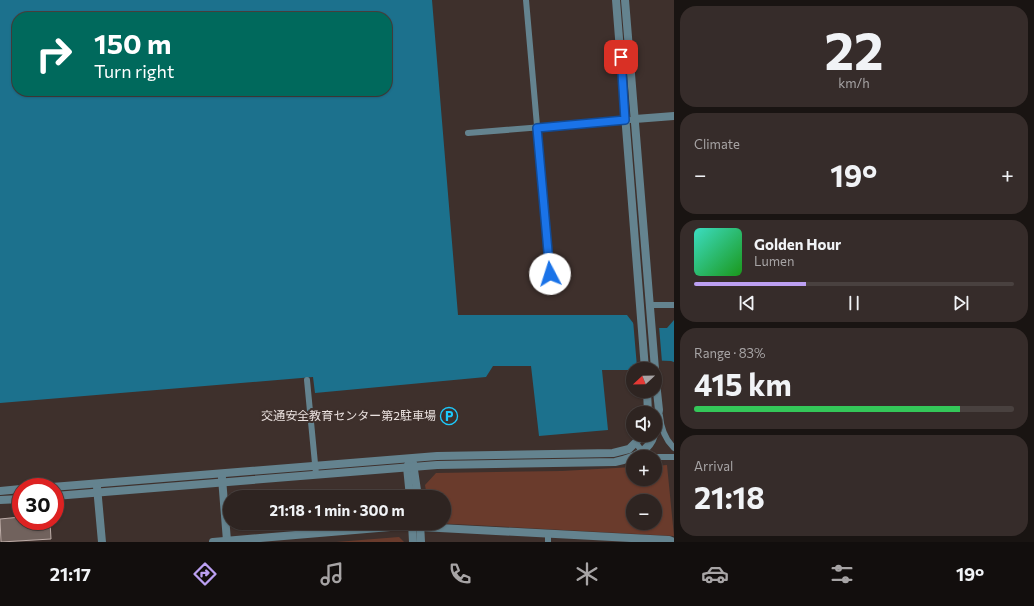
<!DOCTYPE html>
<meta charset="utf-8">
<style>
:root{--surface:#2e2421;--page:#362c2a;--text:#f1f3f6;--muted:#a7a4a5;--line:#49413f;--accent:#bca0f2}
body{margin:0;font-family:Commissioner,"Noto Sans JP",sans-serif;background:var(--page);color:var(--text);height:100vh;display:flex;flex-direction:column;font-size:15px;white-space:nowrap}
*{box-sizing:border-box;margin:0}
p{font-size:13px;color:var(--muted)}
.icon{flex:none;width:22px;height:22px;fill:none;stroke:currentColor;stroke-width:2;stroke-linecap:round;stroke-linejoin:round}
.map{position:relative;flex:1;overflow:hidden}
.panel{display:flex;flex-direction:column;gap:6px;padding:6px;background:#191412;width:360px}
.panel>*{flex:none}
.hud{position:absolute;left:12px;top:12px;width:380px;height:84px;border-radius:16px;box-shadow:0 1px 3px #0004,0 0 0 1px var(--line);background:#00695c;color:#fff;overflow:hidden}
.needle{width:26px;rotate:248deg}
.tools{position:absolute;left:626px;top:362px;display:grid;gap:8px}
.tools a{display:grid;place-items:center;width:36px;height:36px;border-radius:50%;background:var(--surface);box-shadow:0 1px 3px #0004,0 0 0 1px var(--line);font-size:20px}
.speed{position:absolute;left:12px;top:478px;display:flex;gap:8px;font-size:20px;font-weight:700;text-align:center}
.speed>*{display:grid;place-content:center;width:52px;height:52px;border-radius:50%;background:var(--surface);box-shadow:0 1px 3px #0004,0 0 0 1px var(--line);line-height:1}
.speed .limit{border:6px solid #d22;background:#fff;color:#111}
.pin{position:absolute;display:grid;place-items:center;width:34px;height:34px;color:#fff;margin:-17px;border-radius:8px;box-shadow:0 2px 6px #0006}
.me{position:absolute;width:44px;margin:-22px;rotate:355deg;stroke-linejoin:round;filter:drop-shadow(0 0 3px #0008)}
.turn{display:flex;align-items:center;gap:14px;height:84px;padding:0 16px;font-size:18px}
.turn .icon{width:52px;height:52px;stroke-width:2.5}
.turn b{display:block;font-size:28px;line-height:34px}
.big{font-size:30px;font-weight:700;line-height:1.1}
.panel .card{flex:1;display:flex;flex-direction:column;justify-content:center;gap:6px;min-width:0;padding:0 14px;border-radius:16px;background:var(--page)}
.panel .dial{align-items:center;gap:0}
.dial b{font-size:52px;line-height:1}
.song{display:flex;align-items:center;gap:12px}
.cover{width:48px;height:48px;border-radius:6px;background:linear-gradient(135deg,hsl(170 70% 55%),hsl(120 70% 35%))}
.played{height:4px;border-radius:2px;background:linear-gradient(90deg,var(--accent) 35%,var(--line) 35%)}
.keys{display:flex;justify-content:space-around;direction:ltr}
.heat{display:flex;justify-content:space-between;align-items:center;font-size:22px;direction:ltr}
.charge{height:6px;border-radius:3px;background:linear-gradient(90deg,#34c759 83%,var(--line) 0)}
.trip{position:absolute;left:223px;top:490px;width:228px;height:40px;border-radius:20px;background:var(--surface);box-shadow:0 1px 3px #0004,0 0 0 1px var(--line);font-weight:700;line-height:40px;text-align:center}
.menu{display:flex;height:64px;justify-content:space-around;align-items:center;background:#120e0d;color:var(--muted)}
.menu .icon{width:28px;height:28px}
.menu .on{color:var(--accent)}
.menu b{font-size:18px;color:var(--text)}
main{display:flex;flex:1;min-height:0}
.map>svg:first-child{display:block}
.green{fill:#6a3b2c;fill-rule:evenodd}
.water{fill:#1c718d;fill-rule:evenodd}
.pier{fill:#3e302c}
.building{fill:#71625d;stroke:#bdaca7}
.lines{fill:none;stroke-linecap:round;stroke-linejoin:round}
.minor{stroke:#64838f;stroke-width:6}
.tertiary{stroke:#64838f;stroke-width:8}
.route-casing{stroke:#114b97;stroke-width:10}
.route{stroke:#1a73e8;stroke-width:7}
.labels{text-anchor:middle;stroke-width:4;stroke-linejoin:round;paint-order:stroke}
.poi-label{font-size:12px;fill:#eae1df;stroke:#3e302c;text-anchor:end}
</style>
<main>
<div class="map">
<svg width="674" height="542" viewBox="0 0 674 542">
<rect width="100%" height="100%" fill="#3e302c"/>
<g class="green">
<path d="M667 465 674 536 434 523H444V497H427L425 485 436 473 562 471 633 467V479H655V466ZM633 501H655V523H633Z"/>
<path d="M399 537 404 542H336Z"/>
</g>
<path class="water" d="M0 0H432L458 315H627L637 328H667L674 320V362L671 361 645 360 629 370H602L608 430 539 436 531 366H493L486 377 315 393 313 377 0 403ZM17 17H387V91H17Z"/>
<path class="pier" d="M633 320 638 326H659L662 362H645L637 367Z"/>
<path class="building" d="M21 517V521H50L51 539 1 542 0 519Z"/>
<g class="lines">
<g class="minor">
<path d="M526 0 550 274"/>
<path d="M468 133 630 120"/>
<path d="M649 305H674"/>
<path d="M307 380 316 474"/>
<path d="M660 416C661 428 666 440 674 448"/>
<path d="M636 443 644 454 651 457"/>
<path d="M655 457H674"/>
<path d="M548 542V534"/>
</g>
<g class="tertiary">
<path d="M616 0 645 369"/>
<path d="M625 0 655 369"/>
<path d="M635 119 674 116"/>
<path d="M655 373 659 410 655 432"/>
<path d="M647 391 648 413"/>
<path d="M409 463 407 467 410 497"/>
<path d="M413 463 418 497"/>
<path d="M222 478 227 541"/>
<path d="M52 487 437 456 613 453 629 449 643 435"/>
<path d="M97 487 102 542"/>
<path d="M0 491 21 489"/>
<path d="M55 496 437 465 615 462C630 459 649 452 654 435"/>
<path d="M0 500 21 499"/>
<path d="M412 523 413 542"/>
<path d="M420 523 421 542"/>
<path d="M213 542 402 526 669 540 674 542"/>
</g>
</g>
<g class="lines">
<g class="route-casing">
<path id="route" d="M550 274 537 128 625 120 621 57"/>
</g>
<use href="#route" class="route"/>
</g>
<defs>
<g id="parking-ring" transform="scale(0.9)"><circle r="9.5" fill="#3e302c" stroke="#1dc9fc" stroke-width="1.5"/><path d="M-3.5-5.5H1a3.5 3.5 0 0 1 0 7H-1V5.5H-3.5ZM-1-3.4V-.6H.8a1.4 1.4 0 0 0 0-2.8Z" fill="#1dc9fc"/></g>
</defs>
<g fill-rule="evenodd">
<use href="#parking-ring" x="449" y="416"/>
</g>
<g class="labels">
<g class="poi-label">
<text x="436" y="420">交通安全教育センター第2駐車場</text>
</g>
</g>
</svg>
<div class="tools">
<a><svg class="needle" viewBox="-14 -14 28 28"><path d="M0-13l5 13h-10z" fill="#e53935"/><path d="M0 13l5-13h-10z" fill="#a7a4a5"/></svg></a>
<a><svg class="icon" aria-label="sound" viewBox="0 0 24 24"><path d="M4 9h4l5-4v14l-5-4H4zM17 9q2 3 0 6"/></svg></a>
<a>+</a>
<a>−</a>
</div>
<div class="speed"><div class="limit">30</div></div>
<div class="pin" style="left:621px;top:57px;background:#d93025"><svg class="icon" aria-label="arrive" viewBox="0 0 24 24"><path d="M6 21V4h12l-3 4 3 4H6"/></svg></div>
<svg class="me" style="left:550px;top:274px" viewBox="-20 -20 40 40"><circle r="19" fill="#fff"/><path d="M0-13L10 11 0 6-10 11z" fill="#1a73e8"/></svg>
<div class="trip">21:18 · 1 min · 300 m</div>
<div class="hud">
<div class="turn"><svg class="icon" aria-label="right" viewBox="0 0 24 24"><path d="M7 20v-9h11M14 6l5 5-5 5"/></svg><div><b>150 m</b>Turn right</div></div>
</div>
</div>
<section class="panel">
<div class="card dial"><b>22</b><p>km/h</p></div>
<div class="card"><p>Climate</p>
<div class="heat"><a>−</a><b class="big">19°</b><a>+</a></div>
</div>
<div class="card">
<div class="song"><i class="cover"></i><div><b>Golden Hour</b><p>Lumen</p></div></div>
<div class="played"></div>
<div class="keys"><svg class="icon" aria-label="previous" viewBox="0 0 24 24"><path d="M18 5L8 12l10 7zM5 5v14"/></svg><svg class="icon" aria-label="pause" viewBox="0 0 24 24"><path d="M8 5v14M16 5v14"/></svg><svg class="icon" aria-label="next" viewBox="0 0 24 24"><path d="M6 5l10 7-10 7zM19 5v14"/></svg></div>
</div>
<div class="card"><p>Range · 83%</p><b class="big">415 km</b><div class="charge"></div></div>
<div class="card"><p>Arrival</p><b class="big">21:18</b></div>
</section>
</main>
<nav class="menu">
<b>21:17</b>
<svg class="icon on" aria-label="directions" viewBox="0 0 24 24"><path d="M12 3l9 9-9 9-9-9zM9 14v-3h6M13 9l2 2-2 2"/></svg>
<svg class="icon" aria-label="music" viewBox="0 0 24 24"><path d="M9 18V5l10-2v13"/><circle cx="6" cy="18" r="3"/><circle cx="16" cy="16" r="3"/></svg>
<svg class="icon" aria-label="phone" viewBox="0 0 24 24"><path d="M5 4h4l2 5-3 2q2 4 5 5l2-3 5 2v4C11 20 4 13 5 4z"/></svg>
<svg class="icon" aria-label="climate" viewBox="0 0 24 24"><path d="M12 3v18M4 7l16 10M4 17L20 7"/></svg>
<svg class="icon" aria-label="car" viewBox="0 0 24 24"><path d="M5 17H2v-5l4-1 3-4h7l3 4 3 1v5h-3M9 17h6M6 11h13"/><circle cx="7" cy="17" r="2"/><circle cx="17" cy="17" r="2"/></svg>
<svg class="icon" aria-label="filters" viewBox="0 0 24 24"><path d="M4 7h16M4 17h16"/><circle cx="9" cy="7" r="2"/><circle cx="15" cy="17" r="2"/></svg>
<b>19°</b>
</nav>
